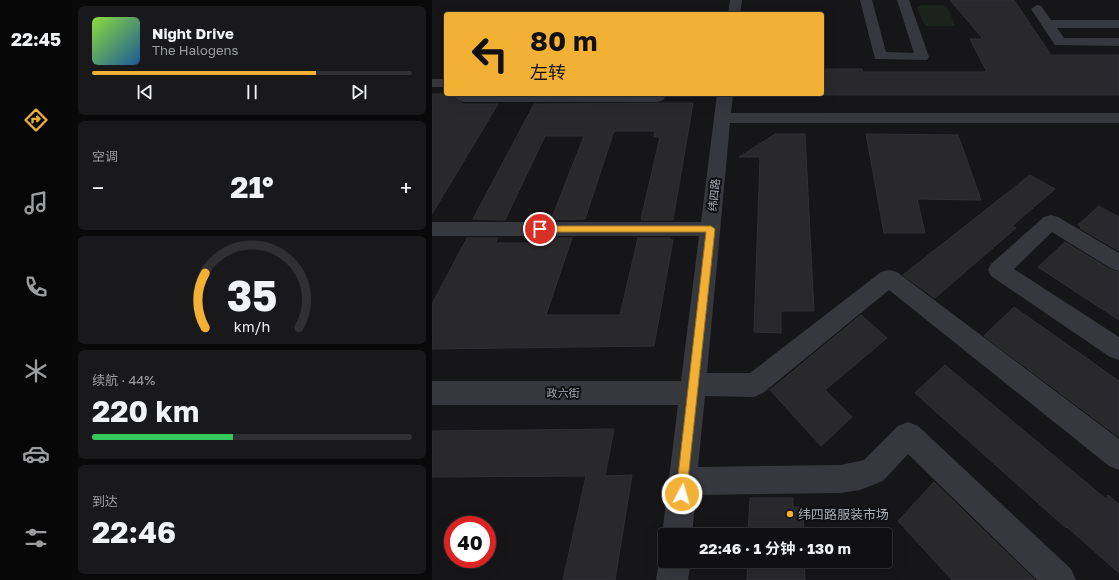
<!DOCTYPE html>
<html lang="zh">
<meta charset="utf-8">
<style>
:root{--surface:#101012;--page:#19191b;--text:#f1f3f6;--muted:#9c9d9f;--line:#303032;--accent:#f2b134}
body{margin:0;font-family:"Golos Text","Noto Sans SC",sans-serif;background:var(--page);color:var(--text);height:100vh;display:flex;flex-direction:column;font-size:15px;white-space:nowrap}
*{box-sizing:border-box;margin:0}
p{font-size:13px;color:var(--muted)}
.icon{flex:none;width:22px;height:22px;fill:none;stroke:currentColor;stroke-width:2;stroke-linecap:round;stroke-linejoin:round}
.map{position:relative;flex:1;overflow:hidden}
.side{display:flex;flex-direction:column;gap:6px;padding:6px;background:#09090a;width:360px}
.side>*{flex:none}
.banner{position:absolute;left:12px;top:12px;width:380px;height:84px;border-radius:4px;box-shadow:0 4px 16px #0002,0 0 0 1px var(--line);background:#f2b134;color:#111;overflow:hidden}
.speed{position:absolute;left:12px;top:516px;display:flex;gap:8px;font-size:20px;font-weight:700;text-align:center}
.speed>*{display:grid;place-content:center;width:52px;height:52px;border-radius:50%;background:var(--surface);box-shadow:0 4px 16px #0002,0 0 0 1px var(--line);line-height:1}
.speed .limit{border:6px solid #d22;background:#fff;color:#111}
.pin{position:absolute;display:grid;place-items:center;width:34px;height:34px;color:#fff;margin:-17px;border:2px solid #fff;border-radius:50%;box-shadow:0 1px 4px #0007}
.me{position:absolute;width:44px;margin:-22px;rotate:6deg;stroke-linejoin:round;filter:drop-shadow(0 0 3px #0008)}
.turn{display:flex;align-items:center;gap:14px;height:84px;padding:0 20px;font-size:18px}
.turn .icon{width:52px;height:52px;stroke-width:2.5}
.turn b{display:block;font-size:28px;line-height:34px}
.big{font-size:30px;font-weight:700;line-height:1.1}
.side .card{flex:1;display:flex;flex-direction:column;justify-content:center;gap:6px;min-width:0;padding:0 14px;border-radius:6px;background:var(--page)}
.side .dial{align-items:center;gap:0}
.dial svg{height:104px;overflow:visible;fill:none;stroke:var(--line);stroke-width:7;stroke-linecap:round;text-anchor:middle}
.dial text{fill:var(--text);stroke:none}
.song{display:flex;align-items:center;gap:12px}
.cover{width:48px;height:48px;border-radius:6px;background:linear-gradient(135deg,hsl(90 70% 55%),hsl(210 70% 35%))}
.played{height:4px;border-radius:2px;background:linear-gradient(90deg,var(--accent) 70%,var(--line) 70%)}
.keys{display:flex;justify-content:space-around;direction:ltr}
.heat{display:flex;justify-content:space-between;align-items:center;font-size:22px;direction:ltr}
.charge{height:6px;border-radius:3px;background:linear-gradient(90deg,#34c759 44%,var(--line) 0)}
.trip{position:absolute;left:226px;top:528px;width:234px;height:40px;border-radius:4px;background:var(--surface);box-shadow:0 4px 16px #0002,0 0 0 1px var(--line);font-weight:700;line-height:40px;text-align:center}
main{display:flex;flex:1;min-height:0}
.menu{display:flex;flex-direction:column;width:72px;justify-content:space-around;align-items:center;background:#060607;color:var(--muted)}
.menu .icon{width:28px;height:28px}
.menu .on{color:var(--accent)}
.menu b{font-size:18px;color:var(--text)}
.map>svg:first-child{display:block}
.green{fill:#1c231d}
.building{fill:#29292c;stroke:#303034}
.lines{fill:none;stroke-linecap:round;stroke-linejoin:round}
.minor{fill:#37383d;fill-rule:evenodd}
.route{fill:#f2b134;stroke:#9d7322}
.poi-dot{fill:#f2b134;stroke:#111113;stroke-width:1.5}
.labels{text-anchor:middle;stroke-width:4;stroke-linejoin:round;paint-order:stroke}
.street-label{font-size:11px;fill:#a8adb8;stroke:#111113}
.near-poi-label{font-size:13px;fill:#a8adb8;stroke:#111113;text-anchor:start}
</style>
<main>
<nav class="menu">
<b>22:45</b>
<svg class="icon on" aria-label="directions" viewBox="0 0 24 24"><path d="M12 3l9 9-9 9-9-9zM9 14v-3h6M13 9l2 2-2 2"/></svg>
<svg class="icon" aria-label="music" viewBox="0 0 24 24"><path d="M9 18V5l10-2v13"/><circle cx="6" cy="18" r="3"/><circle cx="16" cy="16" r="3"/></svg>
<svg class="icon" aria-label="phone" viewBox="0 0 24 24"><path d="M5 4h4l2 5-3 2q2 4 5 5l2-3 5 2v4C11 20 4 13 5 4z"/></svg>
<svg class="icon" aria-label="climate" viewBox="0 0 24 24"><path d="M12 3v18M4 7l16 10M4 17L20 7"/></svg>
<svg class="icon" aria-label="car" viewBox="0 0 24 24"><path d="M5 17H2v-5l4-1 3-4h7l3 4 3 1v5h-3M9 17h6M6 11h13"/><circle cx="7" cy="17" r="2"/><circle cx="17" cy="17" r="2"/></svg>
<svg class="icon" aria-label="filters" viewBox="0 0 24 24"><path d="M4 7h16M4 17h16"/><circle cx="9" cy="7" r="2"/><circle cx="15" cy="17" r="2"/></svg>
</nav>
<section class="side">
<div class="card">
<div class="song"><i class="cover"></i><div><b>Night Drive</b><p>The Halogens</p></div></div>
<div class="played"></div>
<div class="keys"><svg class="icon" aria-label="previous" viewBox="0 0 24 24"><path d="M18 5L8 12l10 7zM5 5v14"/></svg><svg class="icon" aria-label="pause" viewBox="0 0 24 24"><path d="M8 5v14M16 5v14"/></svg><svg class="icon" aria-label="next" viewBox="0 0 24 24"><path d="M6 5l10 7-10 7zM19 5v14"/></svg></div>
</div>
<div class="card"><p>空调</p>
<div class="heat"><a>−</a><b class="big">21°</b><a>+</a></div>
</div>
<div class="card dial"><svg viewBox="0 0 100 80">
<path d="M14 69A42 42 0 1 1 86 69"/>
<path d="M14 69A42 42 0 0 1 14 27" stroke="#f2b134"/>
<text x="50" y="56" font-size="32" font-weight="700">35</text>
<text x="50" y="72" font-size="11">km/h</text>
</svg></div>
<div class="card"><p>续航 · 44%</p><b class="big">220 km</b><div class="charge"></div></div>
<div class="card"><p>到达</p><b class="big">22:46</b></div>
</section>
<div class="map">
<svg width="687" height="580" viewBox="0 0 687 580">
<rect width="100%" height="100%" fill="#161618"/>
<path class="green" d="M489 5H512L516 8 523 26H495L492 24 485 8Z"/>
<g class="building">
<path d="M518 0H582L619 55H687V95H390V69H430L431 72H555L538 39H551Z"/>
<path d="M0 94H23L22 98 31 104H66L0 214Z"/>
<path d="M261 103 241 220H210L209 219 228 137H222L223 131H182L153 219 119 220 152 136H113L73 220 41 219 102 104Z"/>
<path d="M343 134H373L382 311H349V333L322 332 328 157H307Z"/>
<path d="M434 134 526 135 549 200 485 199 493 233H452Z"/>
<path d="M598 175 623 189 580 226 584 228 503 298 471 275Z"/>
<path d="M667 206 687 217V251L648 228 650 227 646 225Z"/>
<path d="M35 238H66L63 243H111L113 238H140L114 315H188L206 238H238V240H241L222 346 0 349V304Z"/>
<path d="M633 242 679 270 687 272V320L606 267Z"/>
<path d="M582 307 687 381V437L552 336Z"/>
<path d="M429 315 455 338 393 390 420 417 389 446 338 390Z"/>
<path d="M513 365 674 499 676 495 687 504V573L635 527 634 528 483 393Z"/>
<path d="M182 429 173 476 200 475 183 580H131L154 476 0 477V431Z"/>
<path d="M502 482 603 580H520L466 521Z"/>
<path d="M318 498H361V507H371L372 535H316Z"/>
<path d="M316 561H372L373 580H315Z"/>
</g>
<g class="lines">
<g class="minor">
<path d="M298 0H310L308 14H296Z"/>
<path d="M428 0H440L454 52 482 53 465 0H477L497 57 495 60 443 59Z"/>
<path d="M605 5 609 6 619 20H687V28H625L632 38H687V46L623 45 599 9Z"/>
<rect x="0" y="79" width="14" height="8"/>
<path d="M25 94H235L231 100 226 102H31L26 100 23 97Z"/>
<path d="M285 94H301L299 113H687V123H298L275 373H318L449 272 457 270 465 272 687 439V470L677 466 457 290 331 393 322 397 273 396 266 467 409 465 432 460 466 426 476 422 486 426 639 569 644 580H605L476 454 451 481 428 490 409 493 264 495 260 535H233V543L230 535 246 405H0V381H249L267 236H0V222H269Z"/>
<path d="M619 215 626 217 687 253V271L680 269 620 232 582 269 687 337V360L678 357 559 276 556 270 559 264 612 217Z"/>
<path d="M232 550 233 561H259L256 580H224L227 561Z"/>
</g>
</g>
<path class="route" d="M108 226H279L283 229 254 498 250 500 246 498 244 494 274 232H108L104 229Z"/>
<circle class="poi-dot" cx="358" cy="514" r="4"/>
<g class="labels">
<g class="street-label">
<text transform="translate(282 195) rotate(-84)" y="4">纬四路</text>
<text x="131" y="397">政六街</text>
</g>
<g class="near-poi-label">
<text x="366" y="519">纬四路服装市场</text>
</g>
</g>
</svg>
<div class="speed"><div class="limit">40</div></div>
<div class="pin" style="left:108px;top:229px;background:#d93025"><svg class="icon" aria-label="arrive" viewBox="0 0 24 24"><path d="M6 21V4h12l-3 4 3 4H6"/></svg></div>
<svg class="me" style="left:250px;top:494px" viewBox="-20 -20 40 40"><circle r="17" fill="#f2b134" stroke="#fff" stroke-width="3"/><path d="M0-11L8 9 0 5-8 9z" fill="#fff"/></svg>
<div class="trip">22:46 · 1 分钟 · 130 m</div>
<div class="banner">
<div class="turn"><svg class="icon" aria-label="left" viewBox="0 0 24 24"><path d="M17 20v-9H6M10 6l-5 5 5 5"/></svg><div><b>80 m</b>左转</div></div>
</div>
</div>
</main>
